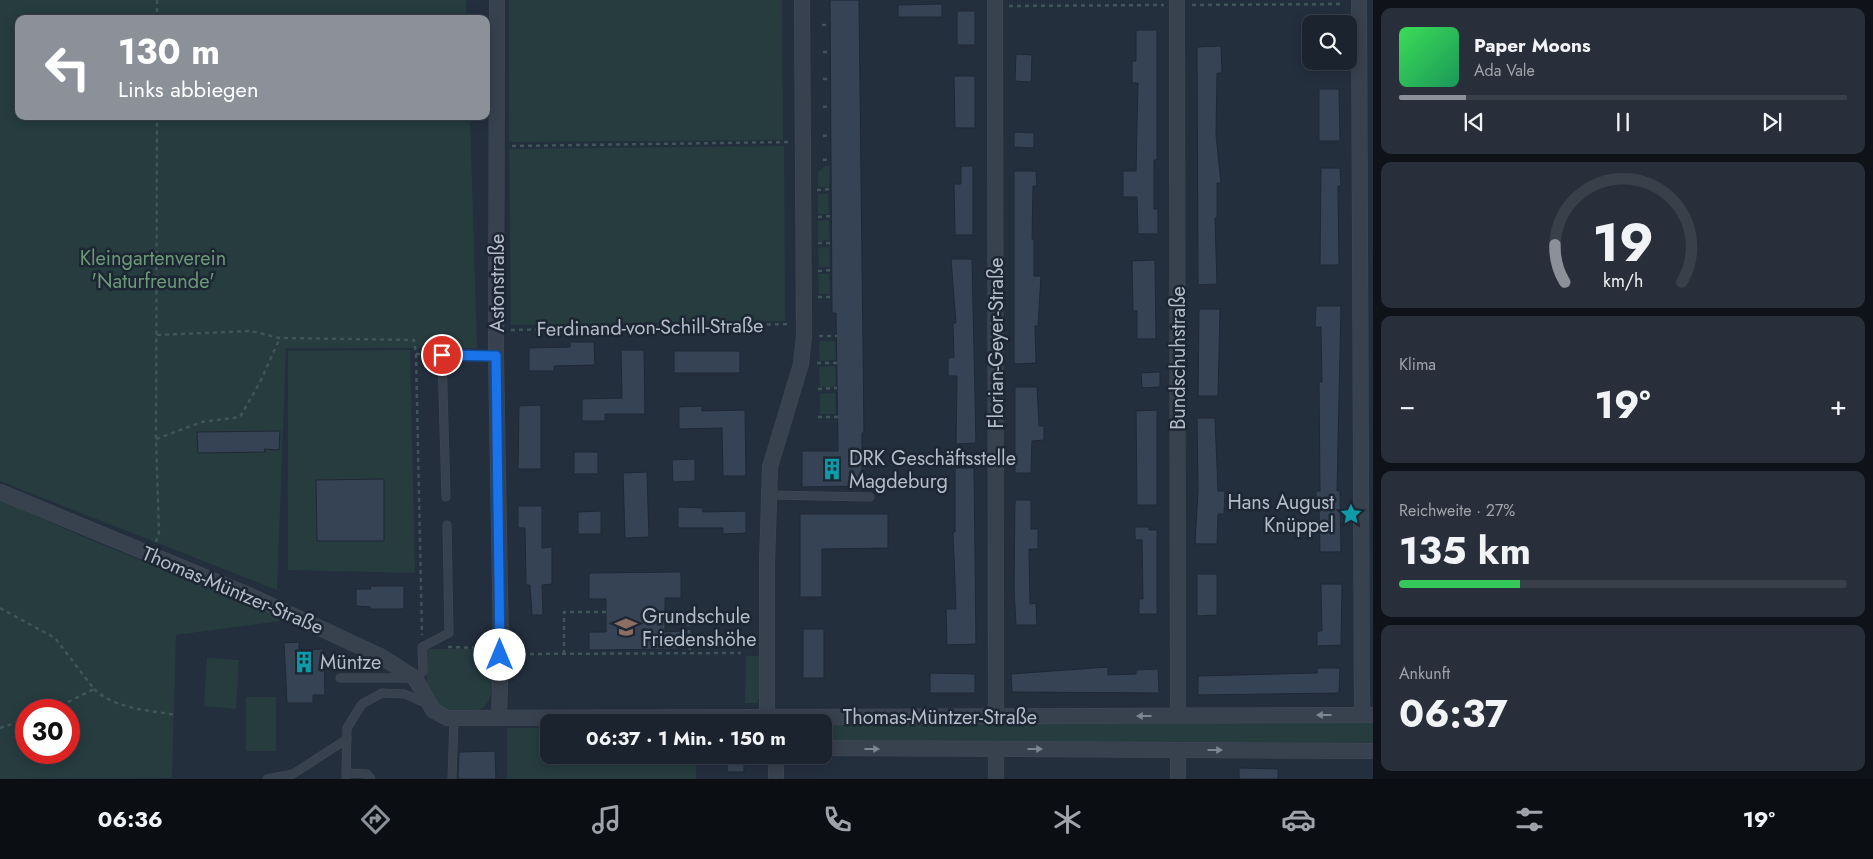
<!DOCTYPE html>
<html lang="de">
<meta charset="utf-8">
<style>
:root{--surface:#1b232e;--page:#282f3a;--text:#f1f3f6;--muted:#a0a4aa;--line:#39404a;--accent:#8c9099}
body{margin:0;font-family:Jost,sans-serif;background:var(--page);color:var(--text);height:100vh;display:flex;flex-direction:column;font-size:19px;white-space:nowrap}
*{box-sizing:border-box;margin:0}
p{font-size:16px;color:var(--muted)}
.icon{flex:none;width:28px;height:28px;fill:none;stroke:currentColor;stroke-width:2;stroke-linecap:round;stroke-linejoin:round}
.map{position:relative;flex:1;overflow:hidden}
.side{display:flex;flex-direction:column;gap:8px;padding:8px;background:#0f1319;width:500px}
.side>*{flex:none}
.top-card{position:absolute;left:15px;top:15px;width:475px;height:105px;border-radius:10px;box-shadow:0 2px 12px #0003,0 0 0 1px var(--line);background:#8c9099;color:#fff;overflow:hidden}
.controls{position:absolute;left:1302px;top:15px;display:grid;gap:10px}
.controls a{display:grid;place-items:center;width:55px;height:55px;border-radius:10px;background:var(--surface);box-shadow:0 2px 12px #0003,0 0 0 1px var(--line);font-size:25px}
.speed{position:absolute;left:15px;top:699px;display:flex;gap:10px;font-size:25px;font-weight:700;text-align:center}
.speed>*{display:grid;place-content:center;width:65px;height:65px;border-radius:50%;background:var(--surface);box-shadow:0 2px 12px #0003,0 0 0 1px var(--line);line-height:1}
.speed .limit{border:8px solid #d22;background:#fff;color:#111}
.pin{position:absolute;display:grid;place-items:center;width:42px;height:42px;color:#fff;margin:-21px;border:2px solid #fff;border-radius:50%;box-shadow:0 1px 5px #0007}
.me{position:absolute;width:55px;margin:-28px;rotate:0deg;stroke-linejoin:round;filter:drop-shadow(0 0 4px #0008)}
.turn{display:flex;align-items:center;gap:18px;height:105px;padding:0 20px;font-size:22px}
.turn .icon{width:65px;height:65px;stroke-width:2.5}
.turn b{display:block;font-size:35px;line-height:42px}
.big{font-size:38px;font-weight:700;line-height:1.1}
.side .card{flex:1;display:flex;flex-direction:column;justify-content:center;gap:8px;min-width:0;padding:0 18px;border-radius:10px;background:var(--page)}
.side .dial{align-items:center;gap:0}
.dial svg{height:130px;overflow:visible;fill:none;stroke:var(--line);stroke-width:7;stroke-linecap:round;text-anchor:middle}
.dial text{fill:var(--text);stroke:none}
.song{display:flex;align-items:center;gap:15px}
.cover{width:60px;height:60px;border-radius:8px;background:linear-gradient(135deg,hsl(130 70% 55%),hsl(150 70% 35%))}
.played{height:5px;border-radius:2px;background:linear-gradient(90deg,var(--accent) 15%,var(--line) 15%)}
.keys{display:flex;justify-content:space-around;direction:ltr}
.heat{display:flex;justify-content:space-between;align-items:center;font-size:28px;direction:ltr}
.charge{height:8px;border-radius:4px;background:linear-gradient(90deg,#34c759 27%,var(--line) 0)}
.trip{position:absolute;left:540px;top:714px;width:292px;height:50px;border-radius:10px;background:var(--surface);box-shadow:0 2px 12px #0003,0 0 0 1px var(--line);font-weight:700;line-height:50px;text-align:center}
.tab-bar{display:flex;height:80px;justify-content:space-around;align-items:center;background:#0b0e12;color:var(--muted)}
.tab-bar .icon{width:35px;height:35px}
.tab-bar .current{color:var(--accent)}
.tab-bar b{font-size:22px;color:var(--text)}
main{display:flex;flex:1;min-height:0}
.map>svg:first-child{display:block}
.green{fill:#263c3f;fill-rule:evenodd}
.building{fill:#364354;stroke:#1f2835}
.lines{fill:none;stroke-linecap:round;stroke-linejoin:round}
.lane-casing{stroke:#414a57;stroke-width:9}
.street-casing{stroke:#414a57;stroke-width:16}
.path{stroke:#3f5557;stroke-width:2.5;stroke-dasharray:4 4;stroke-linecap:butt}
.lane{stroke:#38414e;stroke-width:8}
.street{stroke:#38414e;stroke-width:15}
.oneway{fill:#7c8592}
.route-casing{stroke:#114b97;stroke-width:12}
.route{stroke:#1a73e8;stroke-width:9}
.labels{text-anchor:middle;stroke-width:5;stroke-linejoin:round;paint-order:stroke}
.park-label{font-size:20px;fill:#6b9a76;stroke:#1d2633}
.street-label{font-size:20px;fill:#b4bcc9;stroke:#1d2633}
.poi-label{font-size:20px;fill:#b4bcc9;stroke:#1d2633;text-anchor:start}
</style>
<main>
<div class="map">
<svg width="1373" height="779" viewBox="0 0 1373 779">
<rect width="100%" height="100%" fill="#242f3e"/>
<g class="green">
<path d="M0 0H466V19H19V116H470L477 348H286L277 590 0 481Z"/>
<path d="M509 0H782L783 140 509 142Z"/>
<path d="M784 146 785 321 511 325 509 149Z"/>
<path d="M825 166H830L829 187H818V172Z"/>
<path d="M818 194H828L829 214H818Z"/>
<path d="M829 220V240L818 241V221Z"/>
<path d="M829 247 830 267H819L818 248Z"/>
<path d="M818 274H829L830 294H819Z"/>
<path d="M819 341H835L836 360 820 361Z"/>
<path d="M410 350 415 573 288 570V351Z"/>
<path d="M835 366 836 387H820L819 367Z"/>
<path d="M835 393 836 414H820V394Z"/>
<path d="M0 500 86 538 287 620 176 635 172 778 0 779ZM26 710H69V752H26Z"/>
<path d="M427 649H492C493 695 498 724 438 708L427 690Z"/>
<path d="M746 656H760L761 691 757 703H745Z"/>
<path d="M207 658 239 660 236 709 204 706Z"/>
<rect x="246" y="697" width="30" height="54"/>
<path d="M791 722 1373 723V744L824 743V722Z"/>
<path d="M507 728H549V755H696V779H507Z"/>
</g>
<g class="building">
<path d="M830 0H859L864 433H862V486L802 487V451H838L836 313H832Z"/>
<path d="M942 4V17H898V5Z"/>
<rect x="957" y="11" width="18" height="34"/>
<path d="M1136 30H1157V160H1154V209H1158V234H1138L1137 197H1123V171H1136L1138 83H1132V61H1136Z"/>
<path d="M1221 46 1222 73H1217L1216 135 1221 183H1217V218H1215L1217 284 1198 285 1197 47Z"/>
<path d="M1016 54 1032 55 1031 82 1015 81Z"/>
<path d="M954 76H975V128H955Z"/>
<path d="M1319 89H1339L1340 141H1319Z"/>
<path d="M1014 132 1034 133V148L1014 147Z"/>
<path d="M961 166H973V235H955L954 184H961Z"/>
<path d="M1321 168H1340L1341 186H1338L1339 265H1320Z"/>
<path d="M1014 171H1036L1037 186H1033L1032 239H1034V276H1041L1038 326H1035L1036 363 1014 364Z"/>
<path d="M951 259H972L976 443 956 444 957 376H948V358L954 357 953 323H956Z"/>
<path d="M1155 260 1156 339H1137V311H1133L1132 261Z"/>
<path d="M1316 306H1341L1337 491H1340L1341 552H1320L1319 510H1316V491H1320L1319 382H1322L1321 327H1315Z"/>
<path d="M1199 309H1220L1218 396H1198Z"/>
<path d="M570 342H594L595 365 554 366V371H529V348L570 347Z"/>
<path d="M621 350H644L645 414H605V421H582V399L622 398Z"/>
<rect x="674" y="351" width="66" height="22"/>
<path d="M1160 372V387L1142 388 1141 373Z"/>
<path d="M1015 387H1037L1039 426H1044V440L1032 441 1031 473H1015Z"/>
<path d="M541 405V469H518L519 406Z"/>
<path d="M702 406V411L745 410 746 476H723L722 428 679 429V407Z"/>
<path d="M1157 410V505H1137L1136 411Z"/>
<path d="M1197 418H1215L1218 491H1225L1224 514H1218L1217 544H1195L1198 490Z"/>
<path d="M280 431 279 450 264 449 265 452 198 453 197 432Z"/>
<rect x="574" y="452" width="24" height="22"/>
<path d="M695 459V481L673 482 672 460Z"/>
<path d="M955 468H974L976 644 947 645 946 609H956L953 532H955Z"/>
<path d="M647 472 649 537 625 538 623 473Z"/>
<path d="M384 479V541H317L316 480Z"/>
<path d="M1015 500H1031V529H1038V549H1029L1030 604 1036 603 1037 625H1016L1014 587Z"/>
<path d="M518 506H542V548L552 547V584L542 585 543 615H532L530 585H526L525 528H518Z"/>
<path d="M678 507 703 508V512L746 511V533L723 534V528H678Z"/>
<path d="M601 511V534H578V512Z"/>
<path d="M800 514H888V548L822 549V597H800Z"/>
<path d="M1135 527H1149V530H1157V614H1139V599H1143L1142 540H1135Z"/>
<path d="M681 572V598H665V632L681 631V649L589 650V632H606V599H589V573Z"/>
<path d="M1197 574H1217V615L1197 616Z"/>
<path d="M1321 584H1342L1341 645 1317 646V631H1322Z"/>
<path d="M370 586H404V609H370V607L356 606V589H371Z"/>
<rect x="803" y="629" width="21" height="49"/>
<path d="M299 642V650L324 649 325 695H313V703H287L284 643Z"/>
<path d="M1108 667V675L1136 674V670L1158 669 1159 693 1012 692 1011 674Z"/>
<path d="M1317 668H1340L1339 693 1198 695V676L1317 673Z"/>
<path d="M930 673 975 674V693H930Z"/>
<path d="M495 751 496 779H458L459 752Z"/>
<path d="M731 755H744V772H727V756Z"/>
<path d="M1239 768 1278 769V779H1239Z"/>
</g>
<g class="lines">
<g class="lane-casing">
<g id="lane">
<path d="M769 495 870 497"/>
<path d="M446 497 442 355 496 356"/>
<path d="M340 678H415L423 672 422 647 449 633 447 525"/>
<path d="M346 773 367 774 371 779"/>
<path d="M267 779 293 774 347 739"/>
<path d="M346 779 347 728 362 704 382 693 405 694 427 704"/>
<path d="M452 779 454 719"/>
</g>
</g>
<g class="street-casing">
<g id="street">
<path d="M497 0 496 356 501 648 499 717"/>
<path d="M995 0 996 716"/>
<path d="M1177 0 1178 716"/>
<path d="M1359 0 1362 715"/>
<path d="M0 492 253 597 380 656 415 678 433 710 447 718 1373 715"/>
<path d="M769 722 767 717V563L770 467 801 364 804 336 802 0"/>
<path d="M824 748 1373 751"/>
<path d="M776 779V755"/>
<path d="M996 779V749"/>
<path d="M1178 779V750"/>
</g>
</g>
<g class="path">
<path d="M157 0V19"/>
<path d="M1192 5 1344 4"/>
<path d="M1009 6 1164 5"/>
<path d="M822 25H830"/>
<path d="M823 52H830"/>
<path d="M823 79H830"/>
<path d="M823 107 831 106"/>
<path d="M823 136 831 135"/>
<path d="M512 146 789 142"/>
<path d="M823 160 831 159"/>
<path d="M817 190 831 189"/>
<path d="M818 217 832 216"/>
<path d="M818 243H832"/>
<path d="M818 271 832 270"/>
<path d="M818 297H832"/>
<path d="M511 330 790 324"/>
<path d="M157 335 251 331 280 338 414 340 416 354 422 635"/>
<path d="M819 336H837"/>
<path d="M416 354H431"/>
<path d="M817 363H837"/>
<path d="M818 389 837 388"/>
<path d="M818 417H838"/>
<path d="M156 439 202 422 240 417 260 382 280 338"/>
<path d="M156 542 159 532 156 439 157 116"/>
<path d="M0 608 55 638 94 689 52 710"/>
<path d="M665 613H688L690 653"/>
<path d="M448 647 488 648"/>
<path d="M514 654 741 653"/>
<path d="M564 654V612H606"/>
<path d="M94 689C115 709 148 710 176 715"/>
<path d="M0 728 26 719"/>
</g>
<use href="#lane" class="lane"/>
<use href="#street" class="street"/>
</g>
<defs><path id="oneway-solid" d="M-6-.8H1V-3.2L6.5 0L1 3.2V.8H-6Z" transform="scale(1.25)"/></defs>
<g class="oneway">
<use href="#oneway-solid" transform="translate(1324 715) rotate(180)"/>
<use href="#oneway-solid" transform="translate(1144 716) rotate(180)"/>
<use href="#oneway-solid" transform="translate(872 749)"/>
<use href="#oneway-solid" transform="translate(1035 749)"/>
<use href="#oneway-solid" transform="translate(1215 750)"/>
</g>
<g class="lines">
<g class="route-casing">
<path id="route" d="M442 355 496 356 500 655"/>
</g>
<use href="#route" class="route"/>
</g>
<defs>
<g id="building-bare" transform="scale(1.725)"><path d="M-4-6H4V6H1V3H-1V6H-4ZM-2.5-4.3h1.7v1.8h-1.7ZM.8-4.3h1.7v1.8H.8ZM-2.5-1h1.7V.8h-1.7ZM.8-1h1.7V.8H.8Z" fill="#0f9aa8" stroke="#1d2633" stroke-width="2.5" paint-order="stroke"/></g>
<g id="sight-bare" transform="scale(1.725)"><path d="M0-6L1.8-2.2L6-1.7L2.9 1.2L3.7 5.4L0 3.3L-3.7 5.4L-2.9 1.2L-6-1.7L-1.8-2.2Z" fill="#0f9aa8" stroke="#1d2633" stroke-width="2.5" paint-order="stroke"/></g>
<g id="school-bare" transform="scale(1.725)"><path d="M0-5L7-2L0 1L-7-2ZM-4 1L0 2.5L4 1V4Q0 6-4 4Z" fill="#8d6e63" stroke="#1d2633" stroke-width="2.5" paint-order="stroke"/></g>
</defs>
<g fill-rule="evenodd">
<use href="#building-bare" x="832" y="469"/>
<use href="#sight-bare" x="1351" y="514"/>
<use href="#school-bare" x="626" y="627"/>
<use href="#building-bare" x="304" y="662"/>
</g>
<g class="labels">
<g class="park-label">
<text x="153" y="265">Kleingartenverein<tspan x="153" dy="23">'Naturfreunde'</tspan></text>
</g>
<g class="street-label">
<text transform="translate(497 283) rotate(-90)" y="7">Astonstraße</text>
<text transform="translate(650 327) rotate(-1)" y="7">Ferdinand-von-Schill-Straße</text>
<text transform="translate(996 343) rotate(-90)" y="7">Florian-Geyer-Straße</text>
<text transform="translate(1178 358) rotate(-90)" y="7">Bundschuhstraße</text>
<text transform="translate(233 590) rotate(23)" y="7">Thomas-Müntzer-Straße</text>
<text x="940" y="724">Thomas-Müntzer-Straße</text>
</g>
<g class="poi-label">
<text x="849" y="465">DRK Geschäftsstelle<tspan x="849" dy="23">Magdeburg</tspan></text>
<text x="1334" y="509" text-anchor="end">Hans August<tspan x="1334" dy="23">Knüppel</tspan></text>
<text x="642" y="623">Grundschule<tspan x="642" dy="23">Friedenshöhe</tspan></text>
<text x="320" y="669">Müntze</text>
</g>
</g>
</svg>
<div class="controls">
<a><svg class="icon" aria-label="search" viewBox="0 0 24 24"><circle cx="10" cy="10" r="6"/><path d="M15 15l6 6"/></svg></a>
</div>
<div class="speed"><div class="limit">30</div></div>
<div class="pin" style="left:442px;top:355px;background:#d93025"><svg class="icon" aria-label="arrive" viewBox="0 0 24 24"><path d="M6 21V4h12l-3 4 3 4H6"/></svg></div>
<svg class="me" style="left:500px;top:655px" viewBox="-20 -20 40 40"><circle r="19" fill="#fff"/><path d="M0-13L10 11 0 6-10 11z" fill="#1a73e8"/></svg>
<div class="trip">06:37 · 1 Min. · 150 m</div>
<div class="top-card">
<div class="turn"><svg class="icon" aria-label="left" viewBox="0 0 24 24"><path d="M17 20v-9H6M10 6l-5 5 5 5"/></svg><div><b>130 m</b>Links abbiegen</div></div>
</div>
</div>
<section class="side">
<div class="card">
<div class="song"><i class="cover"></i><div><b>Paper Moons</b><p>Ada Vale</p></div></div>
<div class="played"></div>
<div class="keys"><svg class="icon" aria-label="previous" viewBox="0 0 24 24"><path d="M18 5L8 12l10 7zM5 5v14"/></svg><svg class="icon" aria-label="pause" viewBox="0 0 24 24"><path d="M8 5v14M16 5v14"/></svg><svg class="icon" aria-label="next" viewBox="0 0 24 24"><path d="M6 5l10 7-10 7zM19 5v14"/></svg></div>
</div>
<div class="card dial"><svg viewBox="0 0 100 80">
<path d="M14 69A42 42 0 1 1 86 69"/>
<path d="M14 69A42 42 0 0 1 8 46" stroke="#8c9099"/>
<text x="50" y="56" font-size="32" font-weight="700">19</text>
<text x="50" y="72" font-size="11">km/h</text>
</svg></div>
<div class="card"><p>Klima</p>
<div class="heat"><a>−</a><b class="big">19°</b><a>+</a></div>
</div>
<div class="card"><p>Reichweite · 27%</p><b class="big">135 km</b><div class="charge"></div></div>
<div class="card"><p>Ankunft</p><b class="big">06:37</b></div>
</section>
</main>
<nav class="tab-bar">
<b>06:36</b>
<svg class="icon current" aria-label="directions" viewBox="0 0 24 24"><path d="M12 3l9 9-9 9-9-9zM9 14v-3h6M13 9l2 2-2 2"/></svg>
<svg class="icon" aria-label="music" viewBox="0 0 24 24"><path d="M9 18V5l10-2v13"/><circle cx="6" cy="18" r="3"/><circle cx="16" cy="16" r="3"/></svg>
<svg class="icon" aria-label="phone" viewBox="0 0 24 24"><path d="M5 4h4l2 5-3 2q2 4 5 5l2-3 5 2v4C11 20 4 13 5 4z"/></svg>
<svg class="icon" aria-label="climate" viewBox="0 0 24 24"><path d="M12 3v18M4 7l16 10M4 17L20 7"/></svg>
<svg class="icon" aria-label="car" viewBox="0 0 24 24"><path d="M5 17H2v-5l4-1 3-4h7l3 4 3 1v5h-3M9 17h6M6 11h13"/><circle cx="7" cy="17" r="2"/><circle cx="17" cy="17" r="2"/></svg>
<svg class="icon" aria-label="filters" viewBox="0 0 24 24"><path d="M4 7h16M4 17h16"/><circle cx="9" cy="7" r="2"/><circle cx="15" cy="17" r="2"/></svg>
<b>19°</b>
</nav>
